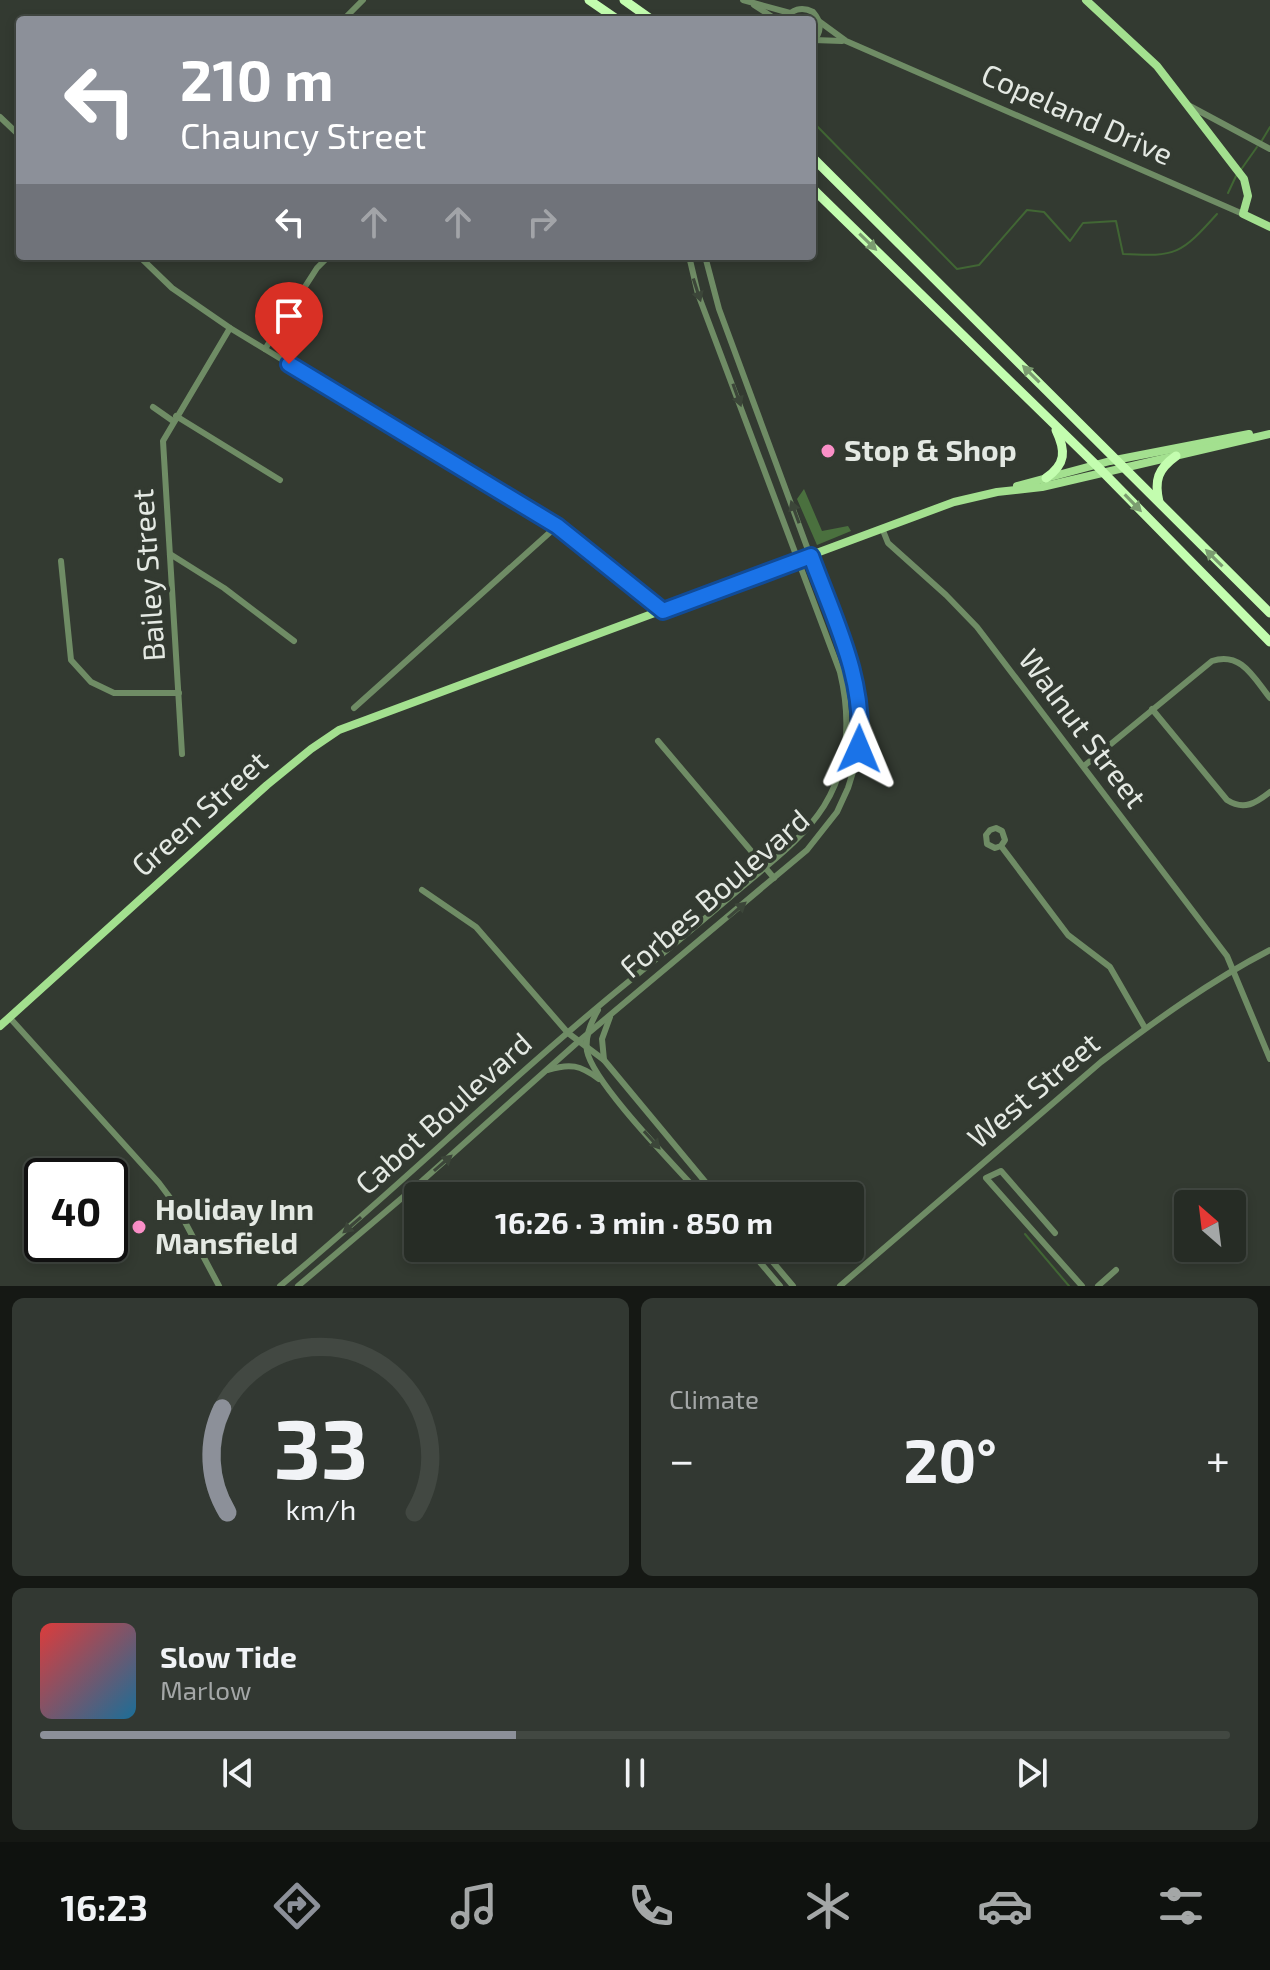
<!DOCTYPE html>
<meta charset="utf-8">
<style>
:root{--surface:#262c25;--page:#323832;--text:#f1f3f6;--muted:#a4a7a7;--line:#424842;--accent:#8c9099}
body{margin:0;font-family:"Exo 2",sans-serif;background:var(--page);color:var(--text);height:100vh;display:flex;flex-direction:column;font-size:30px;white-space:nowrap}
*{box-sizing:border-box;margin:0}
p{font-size:26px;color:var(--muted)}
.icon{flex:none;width:44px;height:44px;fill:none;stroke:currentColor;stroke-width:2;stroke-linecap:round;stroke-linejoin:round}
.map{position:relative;height:1286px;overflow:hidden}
.panel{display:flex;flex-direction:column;gap:12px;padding:12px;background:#151814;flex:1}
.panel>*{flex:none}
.top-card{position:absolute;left:16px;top:16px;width:800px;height:244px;border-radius:8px;box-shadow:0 4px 12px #0003,0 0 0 2px var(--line);background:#8c9099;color:#fff;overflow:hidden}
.needle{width:52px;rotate:332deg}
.controls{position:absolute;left:1174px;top:1190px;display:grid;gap:16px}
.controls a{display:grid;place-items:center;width:72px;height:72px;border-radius:8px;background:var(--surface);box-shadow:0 4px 12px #0003,0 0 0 2px var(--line);font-size:40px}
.speed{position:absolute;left:24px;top:1158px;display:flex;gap:16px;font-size:40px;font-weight:700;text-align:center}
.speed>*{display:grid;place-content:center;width:104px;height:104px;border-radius:50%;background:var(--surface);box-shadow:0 4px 12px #0003,0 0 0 2px var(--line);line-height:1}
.speed .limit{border:4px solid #111;border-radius:12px;background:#fff;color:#111}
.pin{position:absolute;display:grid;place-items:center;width:68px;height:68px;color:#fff;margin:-82px -34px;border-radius:50% 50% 50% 0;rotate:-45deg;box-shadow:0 0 8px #0007}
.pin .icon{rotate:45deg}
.me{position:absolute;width:88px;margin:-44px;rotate:1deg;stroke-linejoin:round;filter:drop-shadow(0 0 6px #0008)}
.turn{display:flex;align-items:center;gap:28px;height:168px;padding:0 32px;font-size:36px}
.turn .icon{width:104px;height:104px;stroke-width:2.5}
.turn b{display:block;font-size:56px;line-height:68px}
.lanes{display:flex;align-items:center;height:76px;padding:0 32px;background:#0003;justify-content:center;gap:40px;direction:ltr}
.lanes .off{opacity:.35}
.big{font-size:60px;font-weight:700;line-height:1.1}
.panel .widget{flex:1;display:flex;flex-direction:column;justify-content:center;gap:12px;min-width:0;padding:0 28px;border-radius:12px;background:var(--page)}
.panel .dial{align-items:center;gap:0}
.dial svg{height:208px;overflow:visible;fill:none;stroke:var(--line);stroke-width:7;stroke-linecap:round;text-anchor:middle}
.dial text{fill:var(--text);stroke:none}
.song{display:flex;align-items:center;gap:24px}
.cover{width:96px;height:96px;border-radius:12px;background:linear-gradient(135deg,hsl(0 70% 55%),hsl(200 70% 35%))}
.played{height:8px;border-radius:4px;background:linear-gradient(90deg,var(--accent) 40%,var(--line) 40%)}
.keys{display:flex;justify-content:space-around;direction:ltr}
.heat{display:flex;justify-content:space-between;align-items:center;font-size:44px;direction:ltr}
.panel .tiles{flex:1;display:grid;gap:12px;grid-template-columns:1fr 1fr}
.widget:last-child{grid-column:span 2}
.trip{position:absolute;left:404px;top:1182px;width:460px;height:80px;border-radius:8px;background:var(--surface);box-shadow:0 4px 12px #0003,0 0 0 2px var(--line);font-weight:700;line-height:80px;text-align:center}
.tab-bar{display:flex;height:128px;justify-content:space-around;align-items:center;background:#0f120f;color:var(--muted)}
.tab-bar .icon{width:56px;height:56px}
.tab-bar .active{color:var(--accent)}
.tab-bar b{font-size:36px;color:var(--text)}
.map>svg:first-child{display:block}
.forest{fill:#4a703e}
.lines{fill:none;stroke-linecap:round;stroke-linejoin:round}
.stream{stroke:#416634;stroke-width:2}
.minor{stroke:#6f8c65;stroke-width:6}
.major{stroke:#a3e08f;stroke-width:8}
.highway{stroke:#c3fdaf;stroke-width:9}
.oneway{fill:#7b9c70}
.oneway2{fill:#3c4639}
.route-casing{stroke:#114b97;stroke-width:20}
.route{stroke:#1a73e8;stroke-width:14}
.poi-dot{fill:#fa8fc7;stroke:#333a31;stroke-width:3}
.labels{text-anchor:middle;stroke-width:8;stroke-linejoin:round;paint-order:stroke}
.street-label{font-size:30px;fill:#e4e9e3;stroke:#333a31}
.poi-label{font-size:30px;font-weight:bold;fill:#e4e9e3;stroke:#333a31;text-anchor:start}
</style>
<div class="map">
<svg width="1270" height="1286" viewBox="0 0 1270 1286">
<rect width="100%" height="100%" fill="#333a31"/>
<path class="forest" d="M804 489 822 531 848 526 851 531 817 545 797 499Z"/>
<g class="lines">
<g class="stream">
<path d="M757 20V19"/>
<path d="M812 121 957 269 979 265 1027 210 1044 212 1070 241 1083 223 1116 221 1123 254C1177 257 1181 254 1217 214"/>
<path d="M1261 142 1270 127"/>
<path d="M1240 171 1257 147"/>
<path d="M1228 193 1236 176"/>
<path d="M1025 1234 1069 1286"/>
</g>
<g class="minor">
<path d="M743 0 790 13"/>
<path d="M754 5 777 20"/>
<path d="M343 20 363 0"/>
<path d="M785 20C791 9 802 6 813 12 822 22 822 33 812 42"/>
<path d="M820 22 846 41 1243 214"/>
<path d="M814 40 842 41"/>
<path d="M1188 105 1270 149"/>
<path d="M0 117 20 136"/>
<path d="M139 256 172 288 230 328 557 526 663 611"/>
<path d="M265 349 317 268 329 256"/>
<path d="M153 407 173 421"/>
<path d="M176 416 280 480"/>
<path d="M882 528 888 543 946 595 977 627 1227 956 1270 1059"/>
<path d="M170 554 224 588 294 641"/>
<path d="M61 561 71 660 91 682 114 693H179"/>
<path d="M354 708 557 526"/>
<path d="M1152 709 1227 800C1244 811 1256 803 1270 792"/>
<path d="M658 741 774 878"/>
<path d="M182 754 163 441 230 328"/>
<path d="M1084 766 1212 661C1241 651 1254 678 1270 698"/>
<path d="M1001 846 995 848 987 844 986 835 990 830 996 828 1002 831 1005 840 1001 846 1068 935 1110 967 1145 1028"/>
<path d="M422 890 476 927 568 1033 604 1060 717 1196"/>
<path d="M598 1010C591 1022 585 1037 587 1051 593 1083 677 1168 702 1196"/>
<path d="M9 1017 159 1183 177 1207 219 1286"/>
<path d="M604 1060 602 1039 610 1017"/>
<path d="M548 1070C570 1063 580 1065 599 1079"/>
<path d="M1055 1233 1001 1171 986 1178 1082 1286"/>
<path d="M748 1248 780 1286"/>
<path d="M761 1248 793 1286"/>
<path d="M280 1286C395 1191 501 1086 617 991 659 957 701 922 742 887 771 862 803 839 824 806 849 766 851 718 840 672L698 294 689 256"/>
<path d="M298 1286 422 1181 579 1041 807 850 837 812 848 788 857 759 861 721 855 677 719 309 705 256"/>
<path d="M840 1286 1101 1062C1155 1021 1210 981 1270 950"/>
<path d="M1098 1286 1116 1270"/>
</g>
<g class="major">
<path d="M1086 0 1157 66 1244 179 1248 196 1243 214 1270 227"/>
<path d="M1017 486 1110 461 1249 434"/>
<path d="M0 1026 267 785 311 749 339 730 954 502 997 492 1042 487 1270 434"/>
</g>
<g class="highway">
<path d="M589 0 618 20"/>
<path d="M624 0 652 20"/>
<path d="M812 157 1270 613"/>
<path d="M812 188 1096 465 1270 642"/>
<path d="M1046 478C1066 464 1066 451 1056 430"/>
<path d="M1159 502C1154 480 1158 469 1176 456"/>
</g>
</g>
<defs><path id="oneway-solid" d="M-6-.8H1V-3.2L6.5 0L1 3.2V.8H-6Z" transform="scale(2)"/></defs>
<g class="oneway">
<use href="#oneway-solid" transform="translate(868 242) rotate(44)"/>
<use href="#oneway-solid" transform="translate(1031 374) rotate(-135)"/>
<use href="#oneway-solid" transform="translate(1133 503) rotate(46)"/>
<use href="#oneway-solid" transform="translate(1214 558) rotate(-135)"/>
</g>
<g class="oneway2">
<use href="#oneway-solid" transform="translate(697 290) rotate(72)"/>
<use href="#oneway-solid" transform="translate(737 395) rotate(70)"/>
<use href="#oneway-solid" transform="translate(795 512) rotate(-110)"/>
<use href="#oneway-solid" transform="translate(737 910) rotate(-41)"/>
<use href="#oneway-solid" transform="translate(652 1140) rotate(48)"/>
<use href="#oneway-solid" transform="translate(443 1163) rotate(-41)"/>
<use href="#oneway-solid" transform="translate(352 1225) rotate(139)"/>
</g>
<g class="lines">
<g class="route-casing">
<path id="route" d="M289 364 557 526 663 611 811 556C834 619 866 680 859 749"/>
</g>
<use href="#route" class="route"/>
</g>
<g class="poi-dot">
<circle cx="828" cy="451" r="8"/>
<circle cx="139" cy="1227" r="8"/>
</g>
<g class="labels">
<g class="street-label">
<text transform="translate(1077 115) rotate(24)" y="10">Copeland Drive</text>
<text transform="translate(149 575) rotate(-94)" y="10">Bailey Street</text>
<text transform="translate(1082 729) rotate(53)" y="10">Walnut Street</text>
<text transform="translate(200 814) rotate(-42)" y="10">Green Street</text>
<text transform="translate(715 894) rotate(-41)" y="10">Forbes Boulevard</text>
<text transform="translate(1034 1091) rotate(-40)" y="10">West Street</text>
<text transform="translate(444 1114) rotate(-42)" y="10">Cabot Boulevard</text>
</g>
<g class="poi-label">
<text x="844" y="461">Stop &amp; Shop</text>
<text x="155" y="1220">Holiday Inn<tspan x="155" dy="34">Mansfield</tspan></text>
</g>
</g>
</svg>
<div class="controls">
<a><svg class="needle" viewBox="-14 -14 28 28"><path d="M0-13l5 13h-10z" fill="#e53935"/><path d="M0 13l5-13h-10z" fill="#a4a7a7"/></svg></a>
</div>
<div class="speed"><div class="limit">40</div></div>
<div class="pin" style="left:289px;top:364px;background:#d93025"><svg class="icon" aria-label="arrive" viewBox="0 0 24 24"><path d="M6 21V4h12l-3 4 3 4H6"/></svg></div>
<svg class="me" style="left:859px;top:749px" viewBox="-20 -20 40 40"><path d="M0-17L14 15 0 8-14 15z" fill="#1a73e8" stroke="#fff" stroke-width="4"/></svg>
<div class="trip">16:26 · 3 min · 850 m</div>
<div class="top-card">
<div class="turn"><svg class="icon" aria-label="left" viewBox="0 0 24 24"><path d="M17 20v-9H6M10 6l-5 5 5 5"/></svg><div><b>210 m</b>Chauncy Street</div></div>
<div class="lanes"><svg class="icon" aria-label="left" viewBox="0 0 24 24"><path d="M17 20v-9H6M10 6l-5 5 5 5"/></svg><svg class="icon off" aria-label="ahead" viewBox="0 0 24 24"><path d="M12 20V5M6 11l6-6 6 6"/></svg><svg class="icon off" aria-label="ahead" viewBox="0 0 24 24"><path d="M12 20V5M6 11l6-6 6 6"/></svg><svg class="icon off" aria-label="right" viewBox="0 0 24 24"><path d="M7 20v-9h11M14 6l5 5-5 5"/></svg></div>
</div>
</div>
<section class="panel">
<div class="tiles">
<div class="widget dial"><svg viewBox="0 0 100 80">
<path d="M14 69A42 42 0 1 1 86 69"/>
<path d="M14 69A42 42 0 0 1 12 29" stroke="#8c9099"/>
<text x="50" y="56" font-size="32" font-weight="700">33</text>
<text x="50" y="72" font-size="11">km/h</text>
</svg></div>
<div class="widget"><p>Climate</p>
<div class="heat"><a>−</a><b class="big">20°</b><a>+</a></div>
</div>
<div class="widget">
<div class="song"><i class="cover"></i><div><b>Slow Tide</b><p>Marlow</p></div></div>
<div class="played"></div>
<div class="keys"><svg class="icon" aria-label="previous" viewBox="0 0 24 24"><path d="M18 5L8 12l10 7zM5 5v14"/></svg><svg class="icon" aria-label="pause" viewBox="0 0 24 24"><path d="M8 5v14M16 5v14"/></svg><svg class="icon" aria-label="next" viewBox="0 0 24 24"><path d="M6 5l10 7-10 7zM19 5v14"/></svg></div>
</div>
</div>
</section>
<nav class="tab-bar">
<b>16:23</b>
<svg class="icon active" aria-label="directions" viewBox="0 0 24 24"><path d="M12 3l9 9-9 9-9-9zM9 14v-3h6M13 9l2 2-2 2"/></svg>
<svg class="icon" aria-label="music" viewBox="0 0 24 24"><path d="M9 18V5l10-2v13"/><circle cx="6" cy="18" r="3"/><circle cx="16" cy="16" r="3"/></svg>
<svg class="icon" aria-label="phone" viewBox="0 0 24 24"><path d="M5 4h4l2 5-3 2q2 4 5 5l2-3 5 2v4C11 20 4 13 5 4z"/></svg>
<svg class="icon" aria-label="climate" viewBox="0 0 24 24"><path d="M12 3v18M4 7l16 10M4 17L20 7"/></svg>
<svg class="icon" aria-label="car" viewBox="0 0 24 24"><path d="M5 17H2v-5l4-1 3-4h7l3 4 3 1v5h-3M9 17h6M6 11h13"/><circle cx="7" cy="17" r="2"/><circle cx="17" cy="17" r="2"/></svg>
<svg class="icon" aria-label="filters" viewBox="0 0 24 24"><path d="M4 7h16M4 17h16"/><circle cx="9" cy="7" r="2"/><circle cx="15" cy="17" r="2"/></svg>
</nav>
